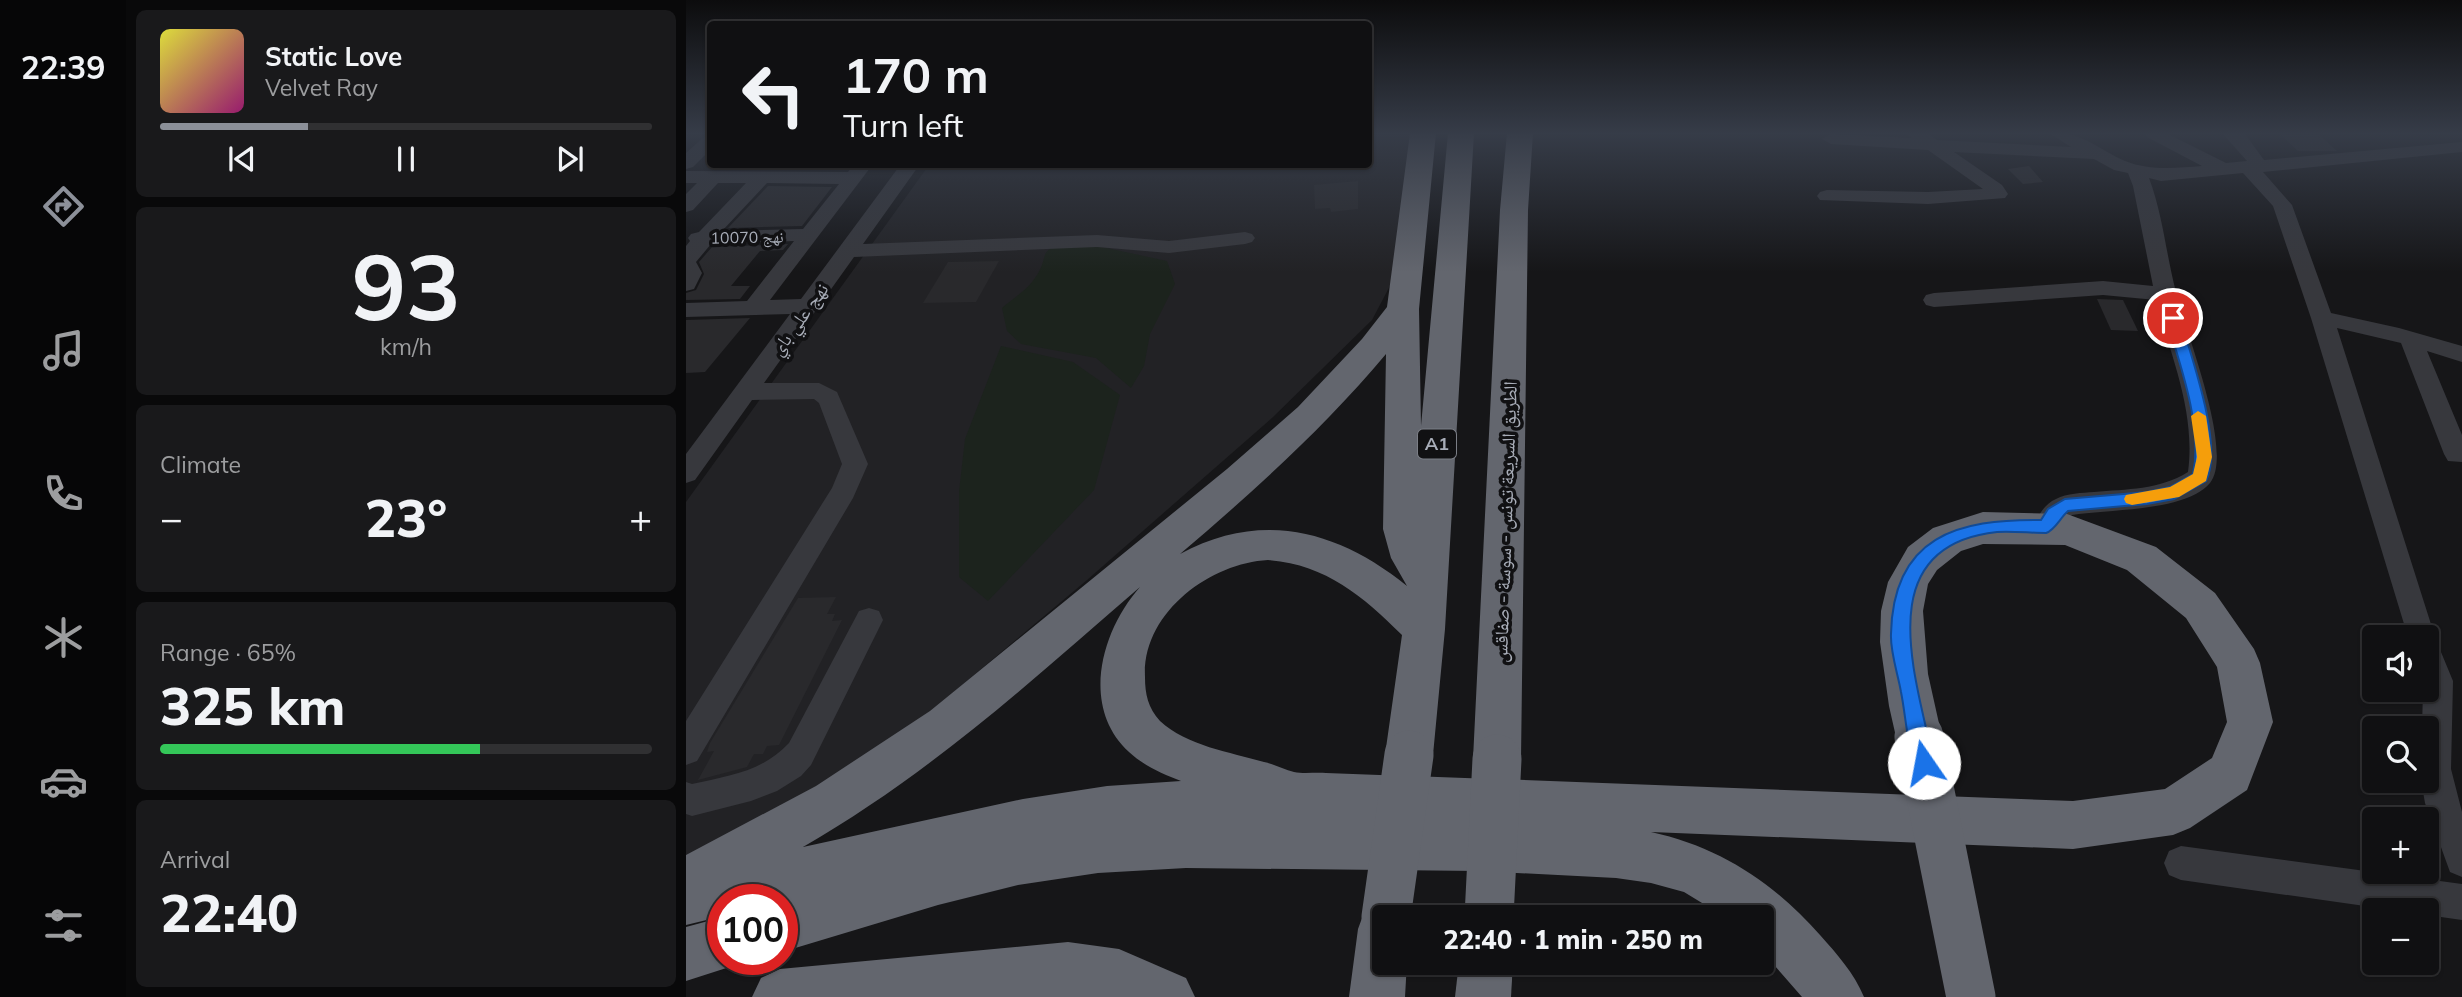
<!DOCTYPE html>
<meta charset="utf-8">
<style>
:root{--surface:#101012;--page:#19191b;--text:#f1f3f6;--muted:#9c9d9f;--line:#303032;--accent:#8c9099}
body{margin:0;font-family:Mulish,"Noto Naskh Arabic",sans-serif;background:var(--page);color:var(--text);height:100vh;display:flex;flex-direction:column;font-size:26px;white-space:nowrap}
*{box-sizing:border-box;margin:0}
p{font-size:23px;color:var(--muted)}
.icon{flex:none;width:38px;height:38px;fill:none;stroke:currentColor;stroke-width:2;stroke-linecap:round;stroke-linejoin:round}
.map{position:relative;flex:1;overflow:hidden}
.panel{display:flex;flex-direction:column;gap:10px;padding:10px;background:#09090a;width:560px}
.panel>*{flex:none}
.banner{position:absolute;left:21px;top:21px;width:665px;height:147px;border-radius:7px;box-shadow:0 2px 5px #0004,0 0 0 2px var(--line);background:#101012;color:var(--text);overflow:hidden}
.fabs{position:absolute;left:1676px;top:625px;display:grid;gap:14px}
.fabs a{display:grid;place-items:center;width:77px;height:77px;border-radius:7px;background:var(--surface);box-shadow:0 2px 5px #0004,0 0 0 2px var(--line);font-size:35px}
.speed{position:absolute;left:21px;top:884px;display:flex;gap:14px;font-size:35px;font-weight:700;text-align:center}
.speed>*{display:grid;place-content:center;width:91px;height:91px;border-radius:50%;background:var(--surface);box-shadow:0 2px 5px #0004,0 0 0 2px var(--line);line-height:1}
.speed .limit{border:10px solid #d22;background:#fff;color:#111}
.pin{position:absolute;display:grid;place-items:center;width:60px;height:60px;color:#fff;margin:-30px;border:4px solid #fff;border-radius:50%;box-shadow:0 2px 7px #0007}
.me{position:absolute;width:77px;margin:-38px;rotate:348deg;stroke-linejoin:round;filter:drop-shadow(0 0 5px #0008)}
.turn{display:flex;align-items:center;gap:24px;height:147px;padding:0 21px;font-size:32px}
.turn .icon{width:91px;height:91px;stroke-width:2.5}
.turn b{display:block;font-size:49px;line-height:60px}
.big{font-size:52px;font-weight:800;line-height:1.1}
.panel .tile{flex:1;display:flex;flex-direction:column;justify-content:center;gap:10px;min-width:0;padding:0 24px;border-radius:10px;background:var(--page)}
.panel .dial{align-items:center;gap:0}
.dial b{font-size:91px;line-height:1}
.song{display:flex;align-items:center;gap:21px}
.cover{width:84px;height:84px;border-radius:10px;background:linear-gradient(135deg,hsl(60 70% 55%),hsl(320 70% 35%))}
.played{height:7px;border-radius:4px;background:linear-gradient(90deg,var(--accent) 30%,var(--line) 30%)}
.keys{display:flex;justify-content:space-around;direction:ltr}
.heat{display:flex;justify-content:space-between;align-items:center;font-size:38px;direction:ltr}
.charge{height:10px;border-radius:5px;background:linear-gradient(90deg,#34c759 65%,var(--line) 0)}
.trip{position:absolute;left:686px;top:905px;width:402px;height:70px;border-radius:7px;background:var(--surface);box-shadow:0 2px 5px #0004,0 0 0 2px var(--line);font-weight:800;line-height:70px;text-align:center}
main{display:flex;flex:1;min-height:0}
.tab-bar{display:flex;flex-direction:column;width:126px;justify-content:space-around;align-items:center;background:#060607;color:var(--muted)}
.tab-bar .icon{width:49px;height:49px}
.tab-bar .current{color:var(--accent)}
.tab-bar b{font-size:32px;color:var(--text)}
.map>svg:first-child{display:block}
.built{fill:#222225}
.green{fill:#1c231d}
.building{fill:#29292c}
.lines{fill:none;stroke-linecap:round;stroke-linejoin:round}
.minor{fill:#37383d;fill-rule:evenodd}
.highway{fill:#63666e;fill-rule:evenodd}
.highway-bridge{stroke:#63666e;stroke-width:49}
.route{fill:#1a73e8;stroke:#114b97;stroke-width:2}
.slow{fill:#f59e0b}
.labels{text-anchor:middle;stroke-width:7;stroke-linejoin:round;paint-order:stroke}
.far-street-label{font-size:16px;fill:#a8adb8;stroke:#111113}
.shield{fill:#111113;stroke:#7b7e86;stroke-width:2}
.shield-label{font-size:18px;font-weight:bold;fill:#a8adb8}
.street-label{font-size:19px;fill:#a8adb8;stroke:#111113}
</style>
<main>
<nav class="tab-bar">
<b>22:39</b>
<svg class="icon current" aria-label="directions" viewBox="0 0 24 24"><path d="M12 3l9 9-9 9-9-9zM9 14v-3h6M13 9l2 2-2 2"/></svg>
<svg class="icon" aria-label="music" viewBox="0 0 24 24"><path d="M9 18V5l10-2v13"/><circle cx="6" cy="18" r="3"/><circle cx="16" cy="16" r="3"/></svg>
<svg class="icon" aria-label="phone" viewBox="0 0 24 24"><path d="M5 4h4l2 5-3 2q2 4 5 5l2-3 5 2v4C11 20 4 13 5 4z"/></svg>
<svg class="icon" aria-label="climate" viewBox="0 0 24 24"><path d="M12 3v18M4 7l16 10M4 17L20 7"/></svg>
<svg class="icon" aria-label="car" viewBox="0 0 24 24"><path d="M5 17H2v-5l4-1 3-4h7l3 4 3 1v5h-3M9 17h6M6 11h13"/><circle cx="7" cy="17" r="2"/><circle cx="17" cy="17" r="2"/></svg>
<svg class="icon" aria-label="filters" viewBox="0 0 24 24"><path d="M4 7h16M4 17h16"/><circle cx="9" cy="7" r="2"/><circle cx="15" cy="17" r="2"/></svg>
</nav>
<section class="panel">
<div class="tile">
<div class="song"><i class="cover"></i><div><b>Static Love</b><p>Velvet Ray</p></div></div>
<div class="played"></div>
<div class="keys"><svg class="icon" aria-label="previous" viewBox="0 0 24 24"><path d="M18 5L8 12l10 7zM5 5v14"/></svg><svg class="icon" aria-label="pause" viewBox="0 0 24 24"><path d="M8 5v14M16 5v14"/></svg><svg class="icon" aria-label="next" viewBox="0 0 24 24"><path d="M6 5l10 7-10 7zM19 5v14"/></svg></div>
</div>
<div class="tile dial"><b>93</b><p>km/h</p></div>
<div class="tile"><p>Climate</p>
<div class="heat"><a>−</a><b class="big">23°</b><a>+</a></div>
</div>
<div class="tile"><p>Range · 65%</p><b class="big">325 km</b><div class="charge"></div></div>
<div class="tile"><p>Arrival</p><b class="big">22:40</b></div>
</section>
<div class="map">
<svg width="1776" height="997" viewBox="0 0 1776 997">
<rect width="100%" height="100%" fill="#161618"/>
<path class="built" d="M683 133H730L716 263 686 320 587 417 401 580 154 788 0 855V502L243 165 682 164Z"/>
<g class="green">
<path d="M393 242 481 261 489 284 464 334 458 366 445 388 410 358 335 344 321 331 316 308C325 300 338 292 346 282 369 254 343 249 393 242Z"/>
<path d="M315 346 387 362 434 395 408 490 302 601 273 577V492L279 439Z"/>
</g>
<g class="building">
<path d="M1593 133H1631L1651 151H1612Z"/>
<path d="M90 164H164L161 169H85Z"/>
<path d="M1343 166 1357 182 1337 184 1322 169Z"/>
<path d="M672 181V209L645 212 644 208 629 209 628 185Z"/>
<path d="M82 186 146 187 116 226 42 228Z"/>
<path d="M102 244 97 250 74 251 45 286H64L54 299 0 300V293L10 290 18 274 13 262 26 247Z"/>
<path d="M313 261 290 302 237 303 262 262Z"/>
<path d="M1411 299 1437 300 1452 331 1425 330Z"/>
<path d="M64 318 19 372 0 373V320Z"/>
<path d="M150 597 141 614H149L146 621 156 620 93 745 81 746 77 754H68L61 767 12 780 28 751 21 752 24 743 112 598Z"/>
</g>
<g class="lines">
<g class="minor">
<path d="M1221 133H1241L1251 140 1385 147 1363 133C1396 131 1411 149 1439 161 1464 171 1490 168 1516 166L1461 137 1458 133H1480L1540 163 1561 161 1536 133 1559 134 1578 160 1776 142V152L1577 172 1606 205 1645 313 1713 328 1776 346V362L1741 351 1776 435V462L1762 461 1758 454 1715 343 1651 328 1750 640 1767 681 1765 769 1776 812V877L1764 872 1739 803 1735 780H1741V728H1736L1737 690H1741V637H1722L1625 318 1587 206 1557 173 1475 181 1463 178C1477 215 1480 254 1490 292 1498 328 1549 452 1524 483 1500 512 1421 509 1386 515L1377 521 1370 534 1360 538 1350 534 1347 527C1352 516 1358 504 1370 499 1381 493 1396 493 1408 492 1441 489 1473 490 1502 472 1510 412 1485 357 1470 300L1417 295 1248 307 1240 305 1237 300 1240 295 1248 293 1417 281 1467 286 1447 186 1442 173 1428 170 1408 159 1268 152 1316 185 1322 194 1319 198 1242 204 1134 200 1131 196 1134 192 1141 190 1242 192 1297 189 1242 150 1145 144 1136 139 1145 134 1225 138Z"/>
<path d="M24 136V150L7 167 0 169V153L18 137Z"/>
<path d="M168 164H187L84 300 115 299 215 164H234L177 244 411 235 483 241 559 232 566 234 569 238 566 242 559 244 483 253 411 247 168 257 78 383H133L151 392 182 464 167 498 11 761 0 765V721L146 488 156 464 133 403 128 399 66 400 9 480 0 483V454L104 314 0 317V303L61 301 108 241 25 244 10 262 16 273 8 289 0 291V246L4 241 2 238 5 234 13 232 60 183H32L7 210 0 212V194L11 183H0V171L162 172ZM81 183 153 184 117 229 36 231Z"/>
<path d="M183 608 193 611 197 620 125 765 115 776 91 791 65 801 6 816 0 814V782L6 784C42 776 76 772 103 743L173 611Z"/>
<path d="M1495 846 1776 884V920L1741 915V910H1707L1495 880 1483 875 1478 863 1483 851Z"/>
</g>
<g class="highway">
<path d="M724 133H750L733 309 735 426 762 133H788L759 629 747 755 740 771 725 776 806 779 794 775 787 759 814 210 821 133H847L842 210 835 759 828 775 815 779 1387 801 1479 789 1526 758 1541 722 1531 667 1500 618 1441 570 1379 545 1297 544 1275 551 1251 570 1242 584 1237 611 1242 674 1256 737 1249 752 1233 758 1217 752 1210 737 1203 706 1194 642 1195 611 1202 582 1222 547 1247 528 1297 512 1381 514 1470 547 1529 593 1568 649 1574 663 1587 722 1561 790 1504 828 1487 835 1387 849 965 832C1034 847 1088 883 1134 935 1151 954 1168 973 1178 997H1116L1076 951V917H1039L998 892 965 883 930 878 793 871 500 868 412 873 332 885 252 905 96 952V900H37V916L0 925V855L130 786 244 711 541 469 612 407 676 339 701 307ZM700 354 697 529 705 558 721 586C652 530 575 510 494 554 567 492 638 428 700 354ZM582 560C639 564 677 596 716 635L699 755 706 771 720 776C693 775 667 774 640 773 630 772 618 774 608 772 598 770 588 764 578 762 544 752 501 746 474 721 462 708 459 694 459 677 456 613 524 563 582 560ZM454 587C415 631 394 707 443 752 458 766 477 774 495 781L421 786 337 799 117 847C245 773 343 683 454 587Z"/>
<path d="M698 903 717 910 719 917H698V962H721L719 997H663L672 929 679 910Z"/>
<path d="M37 917V959H57L56 963 0 981V927Z"/>
<path d="M382 942 433 949 500 978 509 997H66L75 978 94 969Z"/>
<path d="M773 962H827L825 997H769Z"/>
</g>
<g class="highway-bridge">
<path d="M1233 737 1285 997"/>
<path d="M700 917 723 755"/>
<path d="M803 917 811 759"/>
</g>
</g>
<linearGradient id="sky" x2="0" y2="1"><stop stop-color="#0c0c0d"/><stop offset="0.49" stop-color="#363c48"/><stop offset="1" stop-color="#363c48" stop-opacity="0"/></linearGradient>
<rect width="1776" height="272" fill="url(#sky)"/>
<path class="route" d="M1487 314 1494 318C1505 356 1538 446 1520 481L1488 499 1461 504 1382 511C1374 518 1369 530 1360 533 1344 533 1327 531 1311 532 1181 546 1231 680 1248 763L1245 770 1238 773 1231 770C1221 747 1220 717 1215 692 1212 674 1204 652 1205 634 1207 536 1272 519 1355 520L1362 509 1379 499 1461 492 1484 487 1507 474C1517 427 1494 364 1480 318Z"/>
<path class="slow" d="M1512 411 1520 416 1526 457 1520 481 1493 497 1446 505 1440 503 1438 499 1440 495 1484 487 1507 474 1511 457 1505 416Z"/>
<g class="labels">
<g class="far-street-label">
<text transform="translate(61 237) rotate(-1)" y="6">نهج 10070</text>
</g>
<rect class="shield" x="732" y="429.5" width="38" height="29" rx="5"/>
<g class="shield-label">
<text x="751" y="450">A1</text>
</g>
<g class="street-label">
<text transform="translate(113 319) rotate(-54)" y="7">نهج علي باي</text>
<text transform="translate(819 522) rotate(-88)" y="7">الطريق السريعة تونس - سوسة - صفاقس</text>
</g>
</g>
</svg>
<div class="fabs">
<a><svg class="icon" aria-label="sound" viewBox="0 0 24 24"><path d="M4 9h4l5-4v14l-5-4H4zM17 9q2 3 0 6"/></svg></a>
<a><svg class="icon" aria-label="search" viewBox="0 0 24 24"><circle cx="10" cy="10" r="6"/><path d="M15 15l6 6"/></svg></a>
<a>+</a>
<a>−</a>
</div>
<div class="speed"><div class="limit">100</div></div>
<div class="pin" style="left:1487px;top:318px;background:#d93025"><svg class="icon" aria-label="arrive" viewBox="0 0 24 24"><path d="M6 21V4h12l-3 4 3 4H6"/></svg></div>
<svg class="me" style="left:1238px;top:763px" viewBox="-20 -20 40 40"><circle r="19" fill="#fff"/><path d="M0-13L10 11 0 6-10 11z" fill="#1a73e8"/></svg>
<div class="trip">22:40 · 1 min · 250 m</div>
<div class="banner">
<div class="turn"><svg class="icon" aria-label="left" viewBox="0 0 24 24"><path d="M17 20v-9H6M10 6l-5 5 5 5"/></svg><div><b>170 m</b>Turn left</div></div>
</div>
</div>
</main>
